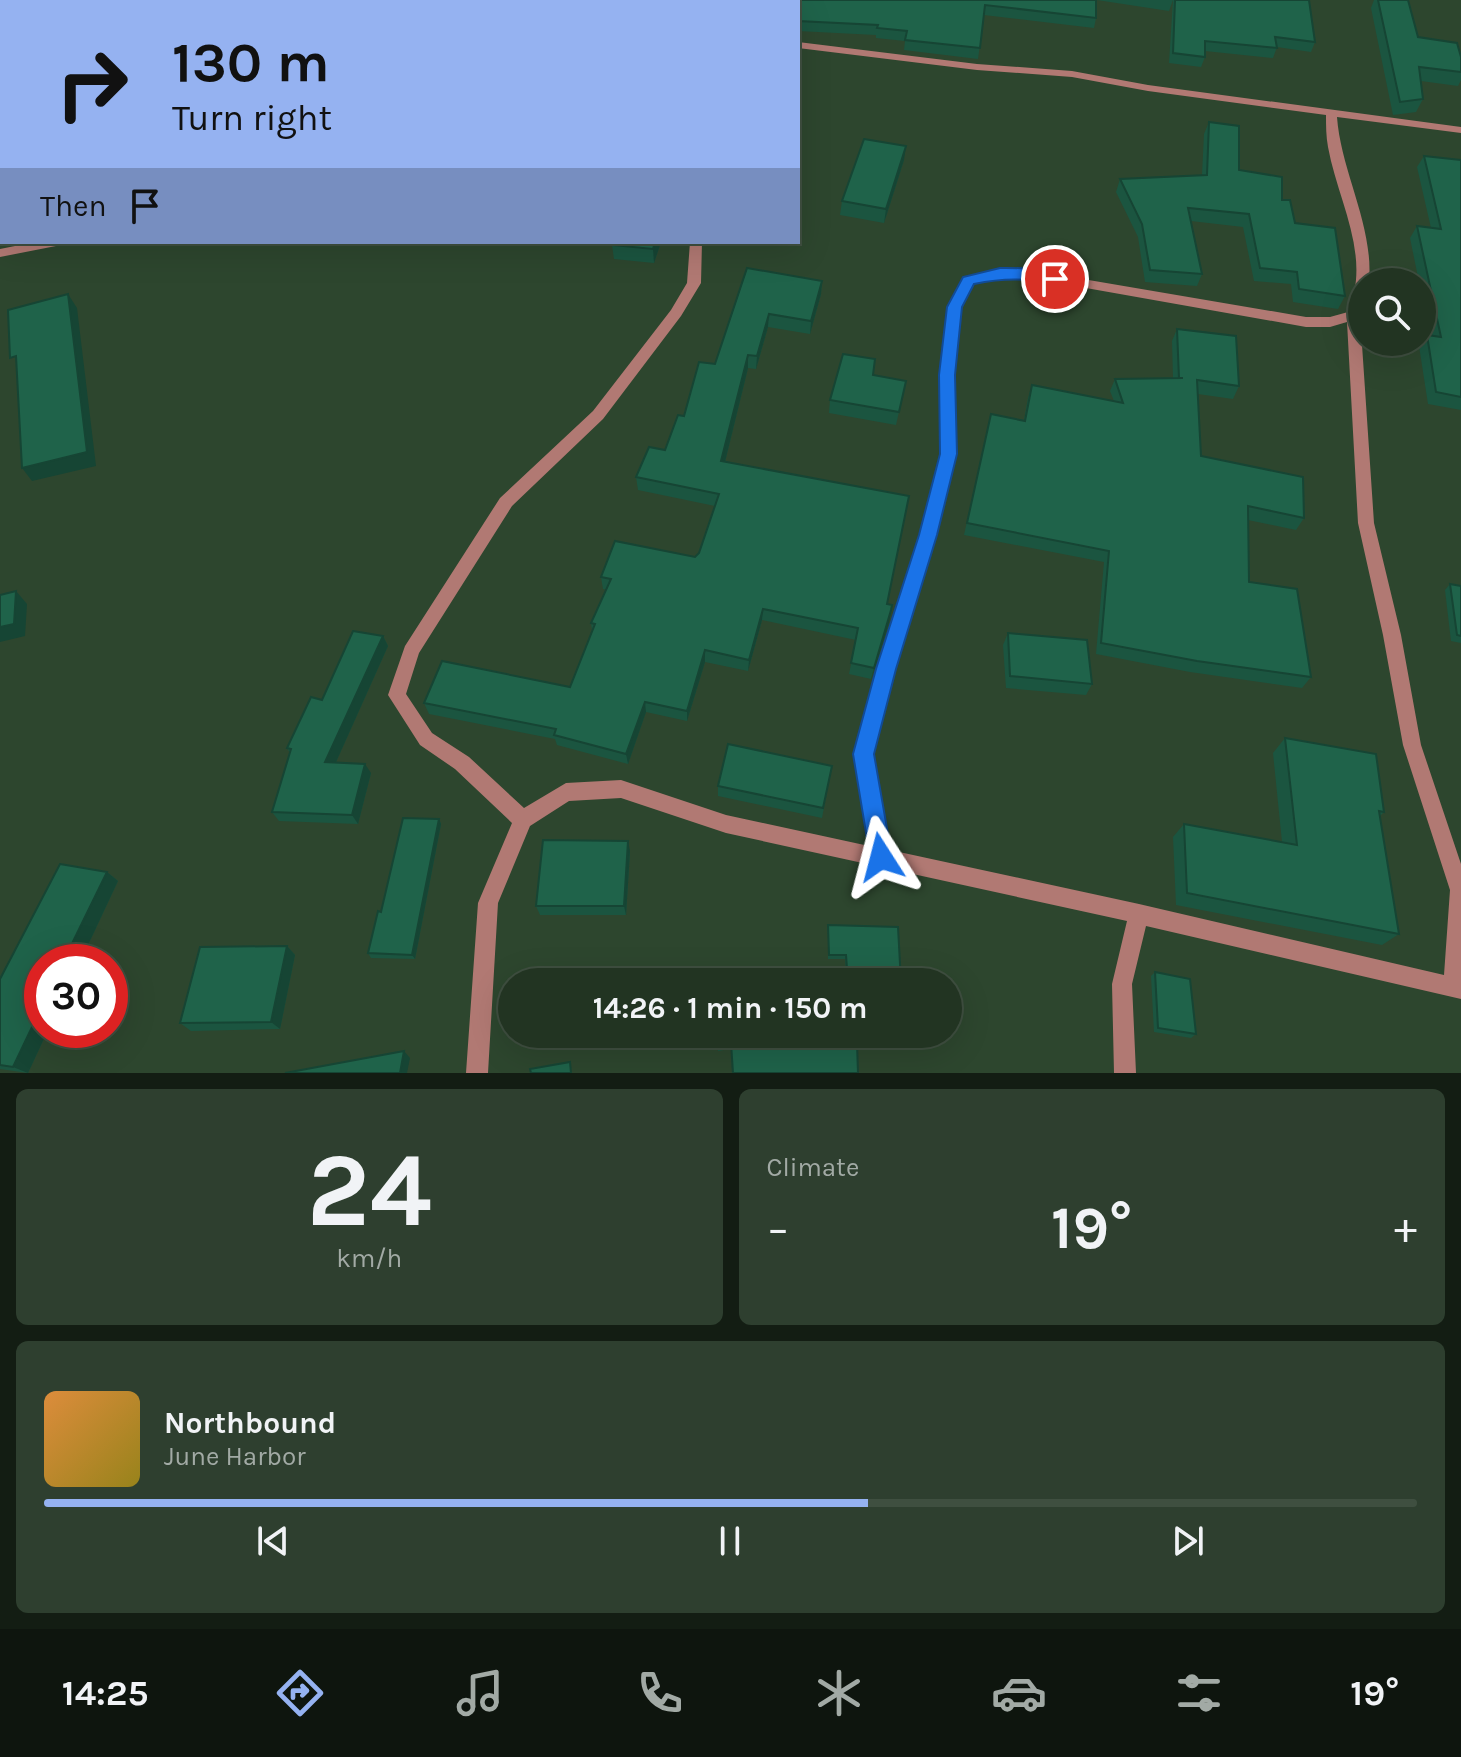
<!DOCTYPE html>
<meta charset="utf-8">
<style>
:root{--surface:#223422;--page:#2e3f2f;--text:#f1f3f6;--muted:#a2aaa5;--line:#3f4f40;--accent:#95b2f1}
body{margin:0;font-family:Karla,sans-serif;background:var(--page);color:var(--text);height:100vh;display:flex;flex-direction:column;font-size:30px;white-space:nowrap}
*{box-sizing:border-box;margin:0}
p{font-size:26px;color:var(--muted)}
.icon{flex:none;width:44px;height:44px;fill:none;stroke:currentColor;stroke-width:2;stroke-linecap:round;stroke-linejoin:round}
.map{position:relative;height:1073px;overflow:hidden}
.sheet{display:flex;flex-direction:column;gap:16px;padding:16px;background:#131d13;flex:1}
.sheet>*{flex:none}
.hud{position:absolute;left:0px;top:0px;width:800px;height:244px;box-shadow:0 8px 32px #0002,0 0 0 2px var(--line);background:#95b2f1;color:#111;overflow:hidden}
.controls{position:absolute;left:1348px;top:268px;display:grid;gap:16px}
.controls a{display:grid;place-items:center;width:88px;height:88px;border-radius:50%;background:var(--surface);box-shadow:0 8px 32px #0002,0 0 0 2px var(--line);font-size:40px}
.speed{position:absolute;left:24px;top:944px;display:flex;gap:16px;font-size:40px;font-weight:700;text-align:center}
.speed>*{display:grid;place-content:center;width:104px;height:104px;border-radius:50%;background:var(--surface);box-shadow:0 8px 32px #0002,0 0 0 2px var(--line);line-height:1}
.speed .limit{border:12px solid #d22;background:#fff;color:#111}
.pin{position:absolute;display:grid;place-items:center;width:68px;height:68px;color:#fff;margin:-34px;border:4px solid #fff;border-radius:50%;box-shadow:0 2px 8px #0007}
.me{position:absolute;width:88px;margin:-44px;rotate:351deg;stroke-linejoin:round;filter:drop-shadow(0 0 6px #0008)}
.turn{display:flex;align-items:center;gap:28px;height:168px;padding:0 40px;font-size:36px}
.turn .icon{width:104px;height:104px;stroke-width:2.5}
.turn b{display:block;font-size:56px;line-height:68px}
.then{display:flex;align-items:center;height:76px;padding:0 40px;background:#0003;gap:16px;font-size:30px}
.big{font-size:60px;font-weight:700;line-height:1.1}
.sheet .card{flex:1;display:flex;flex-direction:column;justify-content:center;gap:12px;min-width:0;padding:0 28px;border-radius:12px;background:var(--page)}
.sheet .dial{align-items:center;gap:0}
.dial b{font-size:104px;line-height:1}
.song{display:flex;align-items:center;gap:24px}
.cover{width:96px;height:96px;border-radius:12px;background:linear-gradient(135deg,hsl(30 70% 55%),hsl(50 70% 35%))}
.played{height:8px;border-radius:4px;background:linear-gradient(90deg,var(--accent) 60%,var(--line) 60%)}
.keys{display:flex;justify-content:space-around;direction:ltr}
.heat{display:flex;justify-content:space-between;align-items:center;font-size:44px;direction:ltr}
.sheet .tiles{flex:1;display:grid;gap:16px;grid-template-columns:1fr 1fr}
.card:last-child{grid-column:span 2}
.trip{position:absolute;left:498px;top:968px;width:464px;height:80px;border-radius:40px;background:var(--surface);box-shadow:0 8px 32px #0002,0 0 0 2px var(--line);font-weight:700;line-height:80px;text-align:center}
.menu{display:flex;height:128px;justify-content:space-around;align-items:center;background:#0e150e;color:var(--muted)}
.menu .icon{width:56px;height:56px}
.menu .selected{color:var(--accent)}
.menu b{font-size:36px;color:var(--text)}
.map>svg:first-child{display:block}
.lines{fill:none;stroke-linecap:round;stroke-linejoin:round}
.street{fill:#b17973;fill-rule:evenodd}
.wall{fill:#1b5540}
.shaded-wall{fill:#164534}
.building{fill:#1f634a;stroke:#164534;stroke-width:2}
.route{fill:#1a73e8;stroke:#114b97;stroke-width:2}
</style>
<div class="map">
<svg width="1461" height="1073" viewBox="0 0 1461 1073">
<rect width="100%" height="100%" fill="#2d462e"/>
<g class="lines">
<g class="street">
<path d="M238 0H249L237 2Z"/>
<path d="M542 0H553L541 2Z"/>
<path d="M798 42 977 64 1072 71 1148 85 1461 127V133L1337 117C1341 172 1374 226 1369 282H1362L1360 315 1374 523 1401 635 1421 745 1461 864V999L1146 926 1132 984 1136 1073H1114L1112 984 1127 921 726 833 621 798 569 801 530 826 498 903 488 1073H466L478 903 512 823 455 769 420 745 388 695 405 646 500 498 593 411 671 310 687 283 690 242H702L701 283 681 316 603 419 512 506 419 653 406 694 432 733 469 757 524 808 566 783 621 780 726 815 869 846 855 754 877 669 920 535 940 454V375L948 307 964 277 1000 269H1024L1306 317H1330L1348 312C1372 256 1338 202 1328 147 1326 136 1326 126 1326 115L1148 91 1072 77 977 70 798 48ZM1000 277H1024L1306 327H1330L1347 322 1358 523 1383 635 1403 745 1450 890 1444 975 1139 904 890 850 873 754 895 669 936 535 956 454 954 375 962 307 974 283Z"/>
<rect x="0" y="51" width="2" height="6"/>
<path d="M35 242H62L56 246 0 257V249Z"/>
</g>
</g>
<g class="wall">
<path d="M571 0H1096V18L1094 28 984 15 978 59 904 50 905 41 876 38V35L798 31V2H572Z"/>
<path d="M1097 0H1173L1169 11Z"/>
<path d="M1173 0H1309L1315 42 1311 52 1277 47 1273 58 1205 51V57L1201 67 1169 63Z"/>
<path d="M1374 0H1408L1418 37 1461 57V80L1458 86 1421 81 1423 99 1416 112 1393 115 1371 8Z"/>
<path d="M1209 122 1239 170 1282 200 1295 223 1345 296 1338 309 1293 302 1291 284 1254 281 1243 227 1191 221 1202 274 1197 286 1145 282 1138 237 1116 192 1120 179 1202 175 1204 134Z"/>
<path d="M1424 156 1461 160V410L1428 404 1419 346 1427 335H1430L1422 295V282H1419L1410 238 1417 226 1431 228 1417 167Z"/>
<path d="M904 160 884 223 840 215 842 201Z"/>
<path d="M661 242 654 263 614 259 612 245Z"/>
<path d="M747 268 822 281 821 294 810 334 768 327 756 369 748 368 725 462 887 604 889 622 871 679 849 674 856 640 762 620 748 671 705 662 687 721 646 712 628 764 557 745 555 739 429 714 424 703 570 687 592 630 591 623 607 590 603 589 601 577 695 557 699 553 715 506 638 490 636 477 665 450 715 364Z"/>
<path d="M1177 329 1239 386 1233 399 1198 394 1201 456 1304 518 1296 530 1248 520 1249 582 1311 677 1302 688 1190 672 1096 654 1104 562 964 535 991 414 1024 420 1028 398 1032 385 1114 401 1110 391 1115 379 1173 378 1172 341Z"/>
<path d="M873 375 903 394 896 425 829 413 830 400Z"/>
<path d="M1450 584 1461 586V643L1451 641 1445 590Z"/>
<path d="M1008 633 1092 684 1086 695 1006 688 1003 645Z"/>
<path d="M383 636 388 646 336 762 371 773 358 824 279 821 272 812 290 753 287 748 322 700Z"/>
<path d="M1285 738 1384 812 1380 816 1399 934 1382 945 1176 905 1173 837 1184 824 1282 842 1273 753Z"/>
<path d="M832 766 822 818 718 796V786Z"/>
<path d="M439 819 441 824 415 959 371 958 368 953 381 912Z"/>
<path d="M630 851 626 915H540L536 906Z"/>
<path d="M107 872 118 881 80 962H42V1030H48L28 1073 0 1069V979Z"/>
<path d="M828 925 901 982H847L845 959H828Z"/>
<path d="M287 946 295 955 280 1029 191 1031 180 1023Z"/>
<path d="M1155 972 1196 1034 1191 1038 1154 1032 1151 976Z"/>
<path d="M717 1034 784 1040 718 1051Z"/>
</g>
<g class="shaded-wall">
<path d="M143 0H161L153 2H144Z"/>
<path d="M0 15H2V28L0 29Z"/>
<path d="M906 146 904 160 884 223 886 209Z"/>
<path d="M655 242H661L654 263 653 249Z"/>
<path d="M822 281 821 294 810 334 811 321Z"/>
<path d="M68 294 77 308 96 466 32 481 22 468Z"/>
<path d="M769 314 768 327 756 369 757 356Z"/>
<path d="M748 355V368L722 474 721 461Z"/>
<path d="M16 591 27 604 25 636 0 642V627Z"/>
<path d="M763 609 762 620 748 671 749 660Z"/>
<path d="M891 610 889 622 871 679 874 668Z"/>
<path d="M383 636 388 646 332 771 325 762Z"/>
<path d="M705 650V662L687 721V711Z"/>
<path d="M645 702 646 712 628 764 626 754Z"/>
<path d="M365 764 371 773 358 824 352 815Z"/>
<path d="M439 819 441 824 415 959 412 955Z"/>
<path d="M628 841 630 851 626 915 624 906Z"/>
<path d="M107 872 118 881 80 962H63Z"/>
<path d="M287 946 295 955 280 1029 271 1022Z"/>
<path d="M42 1006V1030H48L28 1073 13 1067Z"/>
<path d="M404 1051 410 1058 407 1073H400Z"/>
</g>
<g class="building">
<path d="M0 0H24V2H2V15H0Z"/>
<path d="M304 0H367L366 2H303Z"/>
<path d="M613 0H1096V18L985 5 980 48 905 40 907 31 877 28 878 25 798 21V2H621Z"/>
<path d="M1175 0H1309L1315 42 1275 37 1277 48 1205 41V57L1173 53Z"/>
<path d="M1378 0H1408L1418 37 1457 43 1461 57V72L1419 67 1423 99 1400 102Z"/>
<rect x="0" y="93" width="2" height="130"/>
<path d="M1209 122 1239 126V170L1282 177V200H1290L1295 223 1335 228 1345 296 1299 289 1297 272 1260 268 1249 214 1188 208 1202 274 1150 270 1142 224 1120 179 1207 175Z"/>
<path d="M864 139 906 146 886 209 842 201Z"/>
<path d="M1424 156 1461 160V397L1436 392 1427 335 1441 337 1417 226 1441 229Z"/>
<path d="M613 242H655L653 249 612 245Z"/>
<path d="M747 268 822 281 811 321 769 314 757 356 748 355 721 461 909 496 887 604 892 605 891 610 874 668 851 663 858 628 763 609 749 660 705 650 687 711 645 702 626 754 554 735 556 729 424 703 442 661 570 687 595 624 591 623 611 579 601 577 615 541 695 557 699 553 719 494 636 477 649 447 665 450 678 415 684 416 699 362 715 364Z"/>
<path d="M68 294 87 452 22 468 16 356 10 358 8 310Z"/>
<path d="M1177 329 1236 336 1239 386 1197 380 1201 456 1303 477 1304 518 1248 506 1249 582 1297 589 1311 677 1197 661 1101 643 1109 551 967 523 991 414 1025 421 1032 385 1123 403 1115 379 1183 378H1179Z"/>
<path d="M843 354 875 359 873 375 906 381 899 412 830 400Z"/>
<path d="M1450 584 1461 586V636L1457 635Z"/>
<path d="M16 591 14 624 0 627V595Z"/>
<path d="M353 631 383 636 325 762 365 764 352 815 272 812 291 749 287 748 311 697 322 700Z"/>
<path d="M1008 633 1087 640 1092 684 1010 676Z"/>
<path d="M1285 738 1376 754 1384 812 1379 811 1399 934 1187 893 1184 824 1297 845Z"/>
<path d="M728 744 832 766 823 808 718 786Z"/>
<path d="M403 818 439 819 412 955 368 953 378 911 381 912Z"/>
<path d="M543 840 628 841 624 906H536Z"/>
<path d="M60 864 107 872 63 962H42V1006L13 1067 0 1065V979Z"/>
<path d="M828 925 898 927 901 982H848L846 955H829Z"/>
<path d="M287 946 271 1022 180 1023 200 947Z"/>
<path d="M776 971 777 982H713L712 977Z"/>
<path d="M1155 972 1190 979 1196 1034 1158 1028Z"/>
<path d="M717 1034H784V1040L857 1043 858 1073H733L731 1043 718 1044Z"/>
<path d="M404 1051 400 1073H285Z"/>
<path d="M570 1062 571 1073H531L530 1069Z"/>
</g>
<path class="route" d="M1000 268C1019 268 1048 267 1063 279L1055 284C1026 278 1003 278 974 284L962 307 955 375 957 454 937 535 896 669 874 754 892 857 888 865 881 868 873 865 870 857 853 754 876 669 919 535 940 454 939 375 947 307 963 277Z"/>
</svg>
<div class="controls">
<a><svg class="icon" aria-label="search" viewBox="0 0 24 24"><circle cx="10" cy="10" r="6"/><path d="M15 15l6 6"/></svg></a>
</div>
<div class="speed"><div class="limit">30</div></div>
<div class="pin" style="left:1055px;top:279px;background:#d93025"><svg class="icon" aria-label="arrive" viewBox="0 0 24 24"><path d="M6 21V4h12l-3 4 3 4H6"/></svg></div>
<svg class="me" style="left:881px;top:857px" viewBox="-20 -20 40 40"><path d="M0-17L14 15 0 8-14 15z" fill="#1a73e8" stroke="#fff" stroke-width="4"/></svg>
<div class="trip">14:26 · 1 min · 150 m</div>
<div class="hud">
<div class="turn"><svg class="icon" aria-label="right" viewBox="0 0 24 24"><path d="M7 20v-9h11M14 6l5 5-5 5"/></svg><div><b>130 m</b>Turn right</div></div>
<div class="then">Then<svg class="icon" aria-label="arrive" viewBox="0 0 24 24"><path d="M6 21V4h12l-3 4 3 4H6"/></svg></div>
</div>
</div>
<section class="sheet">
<div class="tiles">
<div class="card dial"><b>24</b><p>km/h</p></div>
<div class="card"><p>Climate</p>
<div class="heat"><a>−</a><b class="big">19°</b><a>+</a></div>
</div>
<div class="card">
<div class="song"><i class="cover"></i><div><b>Northbound</b><p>June Harbor</p></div></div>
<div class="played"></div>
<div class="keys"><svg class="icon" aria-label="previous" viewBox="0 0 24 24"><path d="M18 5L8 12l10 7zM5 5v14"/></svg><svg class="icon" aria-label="pause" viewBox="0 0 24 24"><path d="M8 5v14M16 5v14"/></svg><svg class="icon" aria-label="next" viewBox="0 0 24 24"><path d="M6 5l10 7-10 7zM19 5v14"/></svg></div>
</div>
</div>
</section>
<nav class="menu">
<b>14:25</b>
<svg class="icon selected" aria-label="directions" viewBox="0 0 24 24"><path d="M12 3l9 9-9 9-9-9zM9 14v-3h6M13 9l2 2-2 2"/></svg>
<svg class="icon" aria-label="music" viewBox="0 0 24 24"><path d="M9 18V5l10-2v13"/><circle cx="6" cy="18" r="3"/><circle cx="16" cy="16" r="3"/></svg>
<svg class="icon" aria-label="phone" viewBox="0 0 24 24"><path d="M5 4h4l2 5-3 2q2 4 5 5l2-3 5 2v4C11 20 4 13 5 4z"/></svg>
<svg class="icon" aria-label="climate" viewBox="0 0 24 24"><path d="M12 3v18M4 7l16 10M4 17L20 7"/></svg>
<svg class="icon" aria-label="car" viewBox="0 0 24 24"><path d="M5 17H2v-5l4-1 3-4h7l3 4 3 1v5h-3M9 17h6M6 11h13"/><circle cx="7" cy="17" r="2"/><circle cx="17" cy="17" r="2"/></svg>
<svg class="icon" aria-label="filters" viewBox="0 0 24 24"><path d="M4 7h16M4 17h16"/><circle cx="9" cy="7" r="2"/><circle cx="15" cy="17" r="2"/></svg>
<b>19°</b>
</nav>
